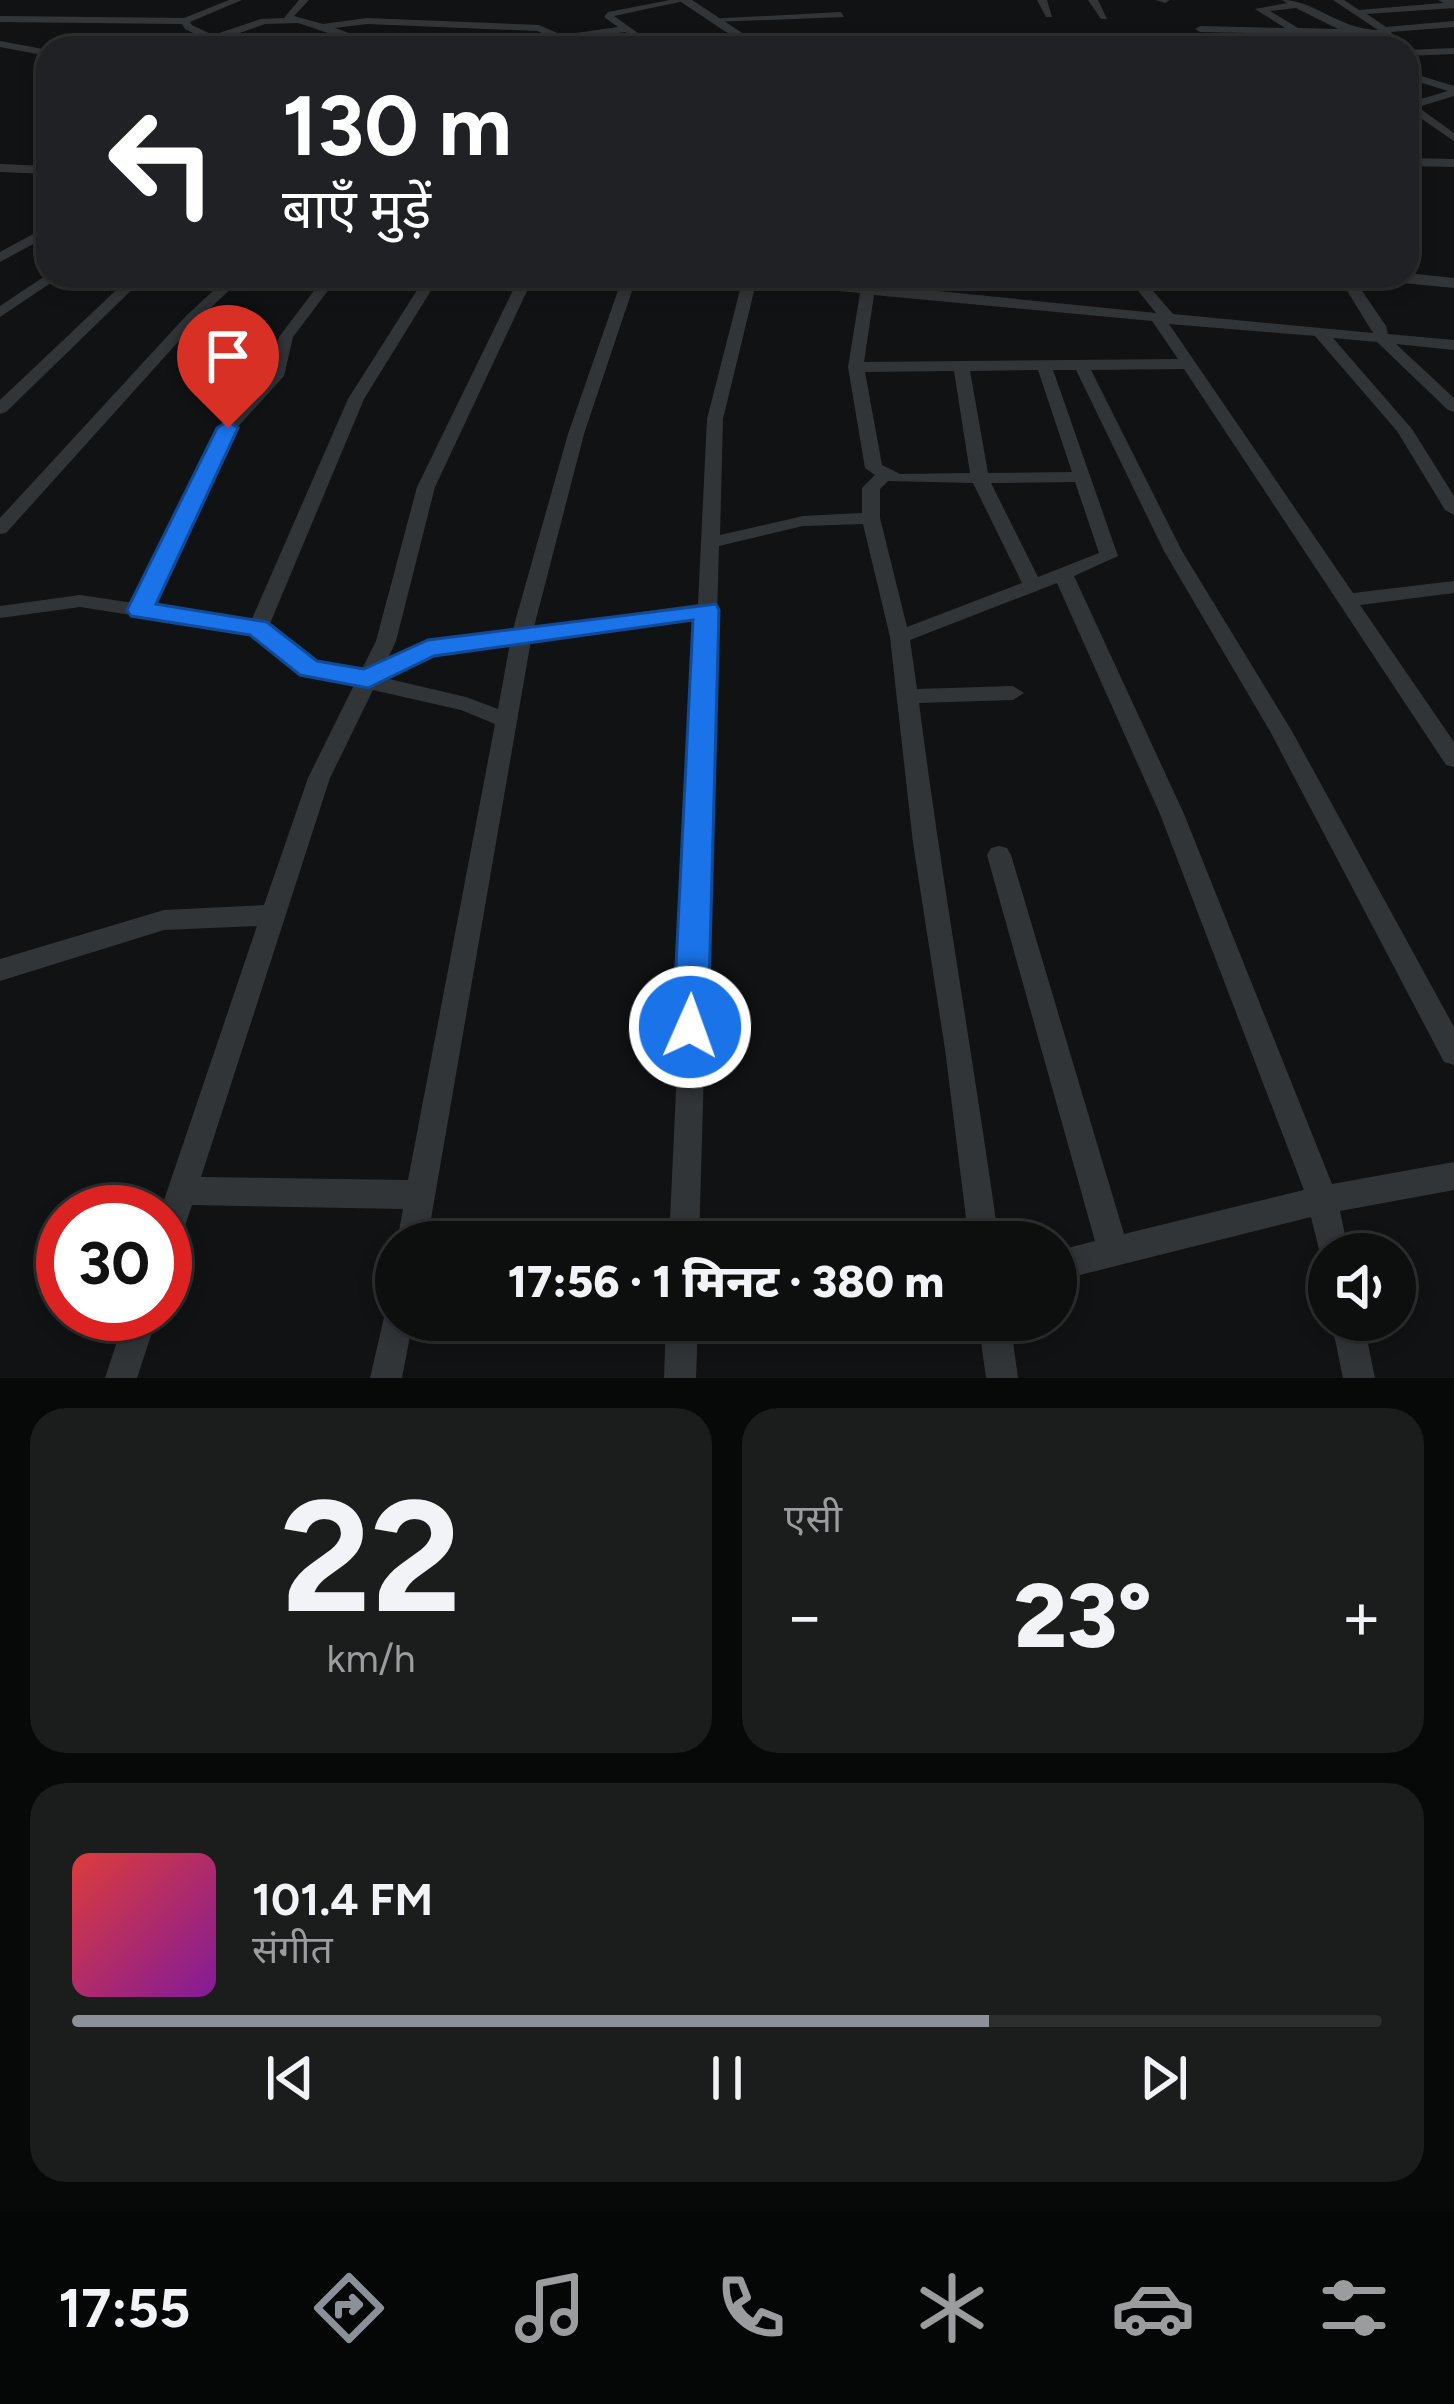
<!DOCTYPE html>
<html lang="hi">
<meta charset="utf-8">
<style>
:root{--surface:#0d0e0e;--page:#1b1c1c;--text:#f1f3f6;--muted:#9a9c9e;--line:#2d2e2e;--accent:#8c9099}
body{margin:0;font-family:Figtree,"Noto Sans Devanagari",sans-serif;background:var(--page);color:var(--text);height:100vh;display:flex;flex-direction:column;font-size:45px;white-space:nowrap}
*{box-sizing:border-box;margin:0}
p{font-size:39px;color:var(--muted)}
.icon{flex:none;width:66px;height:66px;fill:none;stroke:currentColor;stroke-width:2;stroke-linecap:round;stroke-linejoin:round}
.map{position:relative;height:1378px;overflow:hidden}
.details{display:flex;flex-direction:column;gap:30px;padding:30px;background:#070808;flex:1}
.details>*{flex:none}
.hud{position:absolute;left:36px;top:36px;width:1383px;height:252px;border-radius:36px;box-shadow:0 6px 18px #0003,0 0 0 3px var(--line);background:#202124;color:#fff;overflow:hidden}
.controls{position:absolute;left:1308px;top:1233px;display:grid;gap:24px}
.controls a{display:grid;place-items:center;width:108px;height:108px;border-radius:50%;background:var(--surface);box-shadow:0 6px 18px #0003,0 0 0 3px var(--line);font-size:60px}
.speed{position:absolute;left:36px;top:1185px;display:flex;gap:24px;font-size:60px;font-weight:700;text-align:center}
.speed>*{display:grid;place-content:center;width:156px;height:156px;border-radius:50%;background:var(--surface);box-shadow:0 6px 18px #0003,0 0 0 3px var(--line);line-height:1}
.speed .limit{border:18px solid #d22;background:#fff;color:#111}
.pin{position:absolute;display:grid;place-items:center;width:102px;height:102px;color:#fff;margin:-123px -51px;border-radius:50% 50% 50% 0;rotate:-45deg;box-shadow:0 0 12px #0007}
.pin .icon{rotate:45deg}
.me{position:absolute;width:132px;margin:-66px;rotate:2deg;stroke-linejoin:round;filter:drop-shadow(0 0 9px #0008)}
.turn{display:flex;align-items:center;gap:42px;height:252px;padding:0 48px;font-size:54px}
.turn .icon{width:156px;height:156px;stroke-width:2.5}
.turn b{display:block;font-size:84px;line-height:102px}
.big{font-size:90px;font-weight:800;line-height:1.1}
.details .widget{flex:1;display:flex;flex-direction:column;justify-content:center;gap:18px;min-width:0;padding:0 42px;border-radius:36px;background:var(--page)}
.details .dial{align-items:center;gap:0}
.dial b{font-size:156px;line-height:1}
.song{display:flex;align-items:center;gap:36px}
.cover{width:144px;height:144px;border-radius:18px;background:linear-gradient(135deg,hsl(0 70% 55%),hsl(290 70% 35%))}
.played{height:12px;border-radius:6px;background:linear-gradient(90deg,var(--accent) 70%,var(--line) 70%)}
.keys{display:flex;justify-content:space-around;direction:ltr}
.heat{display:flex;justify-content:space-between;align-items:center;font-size:66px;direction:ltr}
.details .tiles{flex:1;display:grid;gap:30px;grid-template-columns:1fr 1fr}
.widget:last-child{grid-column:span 2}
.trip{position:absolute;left:375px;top:1221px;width:702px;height:120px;border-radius:60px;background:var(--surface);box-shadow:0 6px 18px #0003,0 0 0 3px var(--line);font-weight:800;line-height:120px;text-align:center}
.menu{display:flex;height:192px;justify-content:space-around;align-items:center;background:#050606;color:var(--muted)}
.menu .icon{width:84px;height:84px}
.menu .current{color:var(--accent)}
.menu b{font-size:54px;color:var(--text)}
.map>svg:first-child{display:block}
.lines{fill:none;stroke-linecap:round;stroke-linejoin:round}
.minor{fill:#323538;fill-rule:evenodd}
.tertiary{fill:#323538;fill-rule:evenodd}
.route{fill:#1a73e8;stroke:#114b97;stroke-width:3}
</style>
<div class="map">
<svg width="1454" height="1378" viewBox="0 0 1454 1378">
<rect width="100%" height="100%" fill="#111213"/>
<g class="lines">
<g class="minor">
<path d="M229 0H242L190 22 192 25 213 35 261 19 284 18 299 0H309L294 16 323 24 367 18 539 25 562 35 618 27 604 17 608 12 670 0H689L614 16 659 48H647L625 32 561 41 537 31 367 24 335 28 365 39 557 45 562 48 364 45 298 23 265 24 217 41 219 48H209L207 40 185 29 182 24 0 22V16L184 18Z"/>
<path d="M1037 0H1047L1052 17H1046Z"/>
<path d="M1088 0H1098L1107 19H1101Z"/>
<path d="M1156 0H1170L1165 3Z"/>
<path d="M1282 0C1315 0 1338 29 1378 30L1333 0H1344L1359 10 1454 2V8L1367 14 1386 27 1454 21V27L1391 32 1403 48H1393L1383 36 1200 32 1195 29 1200 26 1285 28 1255 9 1287 3ZM1296 8 1338 29 1298 28 1270 11Z"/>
<path d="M841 12 844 17 713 22 708 19Z"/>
<path d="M892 34 895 39 747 43 742 40 747 37Z"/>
<path d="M0 41 48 50V56L0 47Z"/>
<path d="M1454 48V54L1407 56V50Z"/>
<path d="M1407 57 1412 60 1418 75 1454 86V96L1418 107 1454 133V141L1407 109V103L1448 91 1409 79Z"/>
<path d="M1407 158 1454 159V167L1407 166Z"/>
<path d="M0 164 48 166V174L0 172Z"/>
<path d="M48 226V236L0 262V252Z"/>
<path d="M48 274 61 276 0 317V306Z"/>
<path d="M131 276H146L6 412 0 414V400Z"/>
<path d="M229 276H244L196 322 6 533 0 534V518L186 316Z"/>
<path d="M325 276H339L293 337 284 376 235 430 152 606 251 621 348 399 426 276H440L364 399 269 626 316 663 360 673 376 641 417 487 520 276H534L435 487 396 641 387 660 428 641 513 629 568 434 623 276H637L584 434 534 627 698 604 707 419 742 282 715 276 868 284 1156 313 1126 276H1140L1173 314 1373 333 1338 276H1352L1386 326 1388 334 1454 340V350L1396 344 1454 398V412L1448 410 1377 342 1333 338 1412 429 1454 496V515L1445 510 1397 431 1315 336 1169 324 1353 593 1454 581V593L1360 605 1454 742V767L1446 765 1184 369 1091 370 1182 551 1293 733 1454 1027V1065L1444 1062 1271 733 1164 551 1076 370H1053L1118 556 1074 576 1184 814 1332 1184 1454 1162V1190L1340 1211 1349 1254H1329V1267L1323 1265 1311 1217 1056 1281V1251L1095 1241 987 855 991 848 999 846 1007 848 1011 855 1124 1234 1304 1190 1160 814 1057 583 910 640 917 689 1013 686 1024 693 1013 700 919 703C942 883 974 1062 999 1242H969L945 1049 913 843 890 637 863 524 803 526 719 546 699 1242H669L698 616 531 640 427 1242H397L403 1209 192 1205 176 1253 165 1257V1212H160L257 926 164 930 0 981V959L164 910 264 905 308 778 354 685 302 673 252 634 80 607 0 618V606L80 595 134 603 220 428 268 376 279 337ZM756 283 860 293 848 367 865 468 875 475 862 488V513L803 516 720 535 723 419ZM874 295 1152 321 1178 359 864 362ZM1038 370 1072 472 988 473 970 371ZM954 371 970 473 900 474 882 465 865 372ZM888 481 973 483 1022 583 907 627 880 518V489ZM1075 482 1099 553 1038 577 991 483ZM510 643 498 709 466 697 385 678 433 654ZM373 690 461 710 495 724 408 1180 201 1177 330 778Z"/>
<path d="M396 1305V1320H413L402 1378H370L386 1309Z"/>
<path d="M126 1314H158L137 1378H105Z"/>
<path d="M666 1320H698L696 1378H664Z"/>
<path d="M978 1320H1010L1018 1378H986Z"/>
<path d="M1331 1320H1363L1375 1378H1343Z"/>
</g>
<g class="tertiary">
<path d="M678 0H692L765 48H750Z"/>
<path d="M1438 0H1454V9Z"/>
<path d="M1407 273 1454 278V288L1382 281 1373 276Z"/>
</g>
</g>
<path class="route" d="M228 421 238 428 156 604 267 622 317 661 364 669 428 640 716 604 719 610 708 1027 703 1038 690 1042 678 1038 673 1027 693 620 434 656 368 688 300 675 250 635 131 616 127 610 217 428Z"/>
</svg>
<div class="controls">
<a><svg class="icon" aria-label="sound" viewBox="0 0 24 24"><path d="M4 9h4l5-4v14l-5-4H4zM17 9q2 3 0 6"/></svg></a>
</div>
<div class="speed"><div class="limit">30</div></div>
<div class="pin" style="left:228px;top:428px;background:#d93025"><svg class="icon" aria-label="arrive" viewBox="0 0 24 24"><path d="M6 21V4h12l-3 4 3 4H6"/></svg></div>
<svg class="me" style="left:690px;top:1027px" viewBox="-20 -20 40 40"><circle r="17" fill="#1a73e8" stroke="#fff" stroke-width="3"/><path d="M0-11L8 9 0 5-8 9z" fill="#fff"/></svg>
<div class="trip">17:56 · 1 मिनट · 380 m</div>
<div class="hud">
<div class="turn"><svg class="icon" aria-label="left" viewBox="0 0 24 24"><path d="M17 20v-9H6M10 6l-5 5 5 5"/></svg><div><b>130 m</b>बाएँ मुड़ें</div></div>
</div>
</div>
<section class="details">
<div class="tiles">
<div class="widget dial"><b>22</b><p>km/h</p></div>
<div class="widget"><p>एसी</p>
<div class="heat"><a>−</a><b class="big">23°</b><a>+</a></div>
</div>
<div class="widget">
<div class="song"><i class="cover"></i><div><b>101.4 FM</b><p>संगीत</p></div></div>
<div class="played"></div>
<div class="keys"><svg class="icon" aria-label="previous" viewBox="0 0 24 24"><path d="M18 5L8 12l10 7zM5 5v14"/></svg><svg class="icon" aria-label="pause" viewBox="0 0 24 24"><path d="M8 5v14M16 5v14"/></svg><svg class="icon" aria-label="next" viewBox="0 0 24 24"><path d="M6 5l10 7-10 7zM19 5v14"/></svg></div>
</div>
</div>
</section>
<nav class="menu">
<b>17:55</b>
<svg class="icon current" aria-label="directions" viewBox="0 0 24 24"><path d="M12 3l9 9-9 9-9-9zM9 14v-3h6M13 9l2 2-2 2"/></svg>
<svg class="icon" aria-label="music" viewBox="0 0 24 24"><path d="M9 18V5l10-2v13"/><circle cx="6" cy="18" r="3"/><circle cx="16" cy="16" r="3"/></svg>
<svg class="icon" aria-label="phone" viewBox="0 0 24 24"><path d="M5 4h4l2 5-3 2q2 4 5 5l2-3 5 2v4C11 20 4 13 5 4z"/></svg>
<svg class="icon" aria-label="climate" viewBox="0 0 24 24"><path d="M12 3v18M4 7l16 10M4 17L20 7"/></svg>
<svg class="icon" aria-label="car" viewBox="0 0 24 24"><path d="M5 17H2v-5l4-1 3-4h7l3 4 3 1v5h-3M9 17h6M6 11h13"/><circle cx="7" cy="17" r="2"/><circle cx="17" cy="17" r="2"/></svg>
<svg class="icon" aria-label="filters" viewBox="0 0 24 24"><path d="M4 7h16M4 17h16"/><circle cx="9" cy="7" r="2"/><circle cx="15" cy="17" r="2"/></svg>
</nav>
